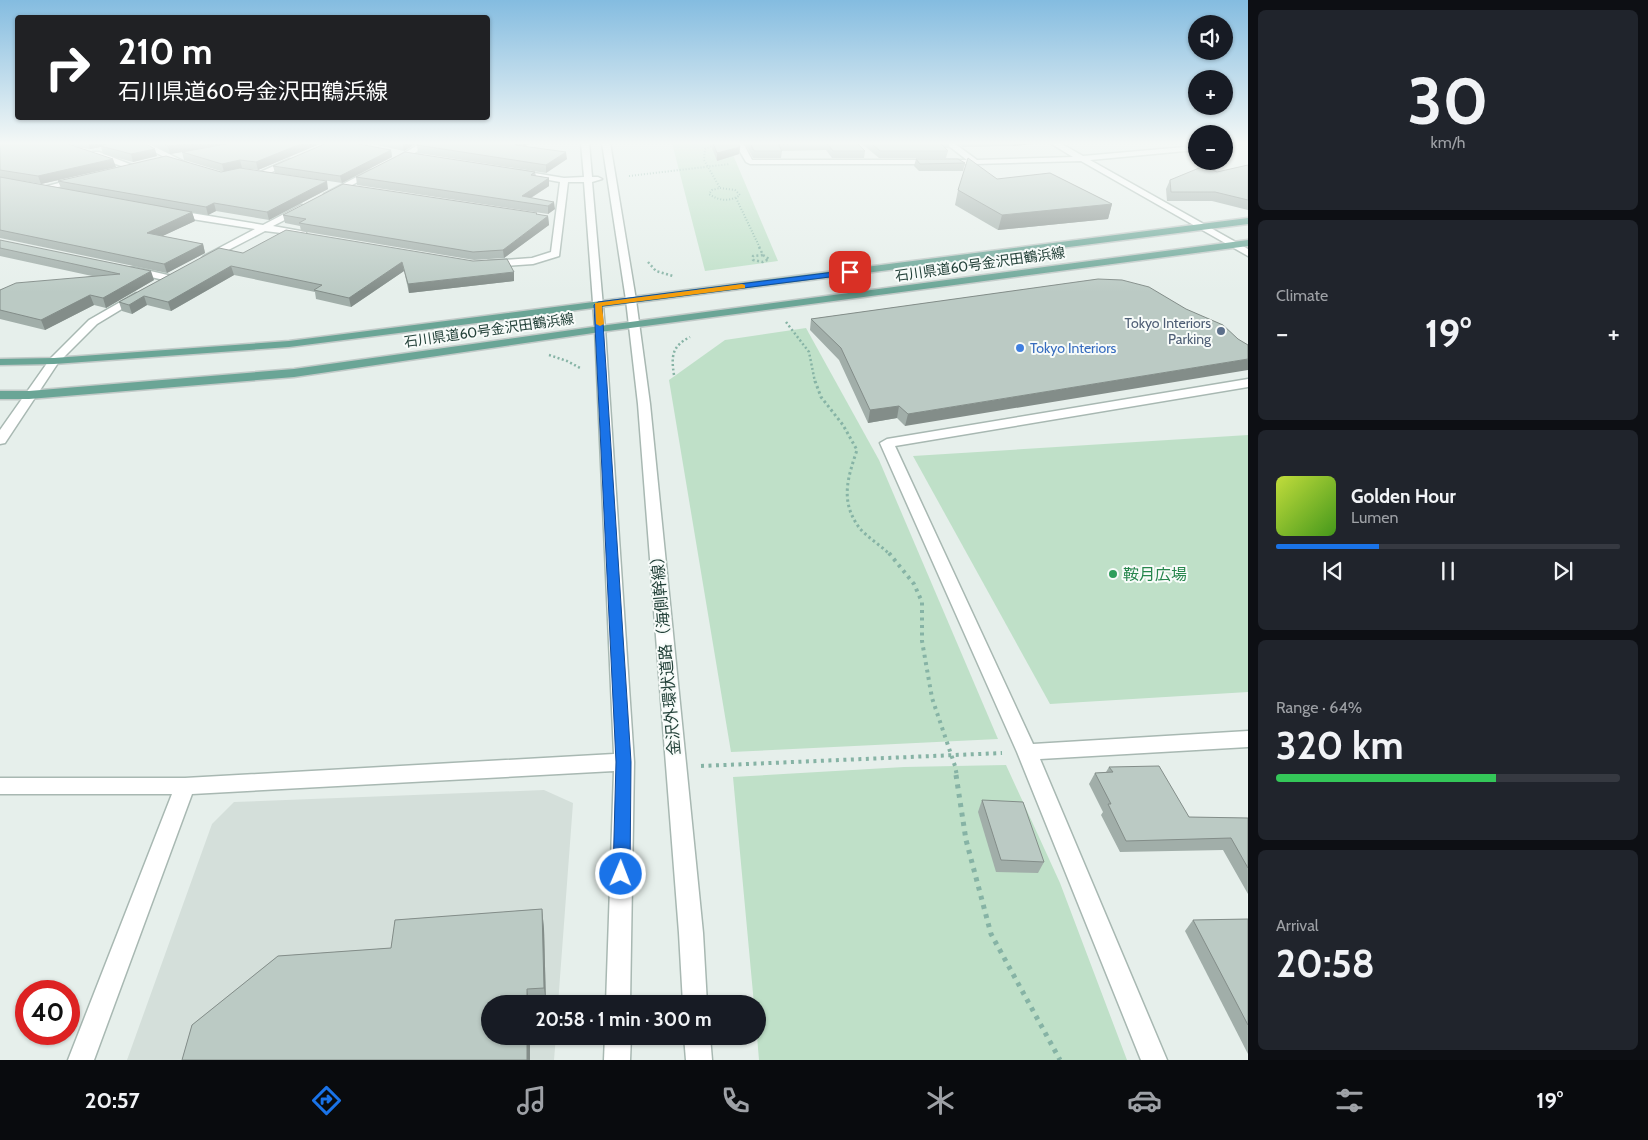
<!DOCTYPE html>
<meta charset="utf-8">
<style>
:root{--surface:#171b24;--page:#20242c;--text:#f1f3f6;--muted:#9ea1a6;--line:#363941;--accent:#1a73e8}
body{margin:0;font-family:Cabin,"Noto Sans JP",sans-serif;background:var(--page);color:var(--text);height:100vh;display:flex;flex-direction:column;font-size:19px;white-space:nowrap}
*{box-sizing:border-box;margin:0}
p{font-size:16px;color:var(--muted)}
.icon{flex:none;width:28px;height:28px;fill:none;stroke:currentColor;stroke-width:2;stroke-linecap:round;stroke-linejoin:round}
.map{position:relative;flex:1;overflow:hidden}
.side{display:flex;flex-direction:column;gap:10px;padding:10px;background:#0d0f14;width:400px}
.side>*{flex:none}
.hud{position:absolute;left:15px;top:15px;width:475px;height:105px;border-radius:5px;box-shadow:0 1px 4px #0004;background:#202124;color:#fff;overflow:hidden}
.buttons{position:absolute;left:1188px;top:15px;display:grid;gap:10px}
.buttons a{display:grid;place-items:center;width:45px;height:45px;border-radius:50%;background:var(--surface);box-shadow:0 1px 4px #0004;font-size:25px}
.speed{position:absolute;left:15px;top:980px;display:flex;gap:10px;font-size:25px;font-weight:700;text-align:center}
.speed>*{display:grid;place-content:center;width:65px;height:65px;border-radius:50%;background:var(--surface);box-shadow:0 1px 4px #0004;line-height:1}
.speed .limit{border:8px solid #d22;background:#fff;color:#111}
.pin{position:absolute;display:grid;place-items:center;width:42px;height:42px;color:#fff;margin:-21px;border-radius:10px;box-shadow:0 2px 8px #0006}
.me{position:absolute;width:55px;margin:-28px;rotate:1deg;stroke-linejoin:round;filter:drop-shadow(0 0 4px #0008)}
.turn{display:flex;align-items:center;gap:18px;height:105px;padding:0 20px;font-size:22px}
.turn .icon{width:65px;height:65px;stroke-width:2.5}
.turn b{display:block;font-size:35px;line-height:42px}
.big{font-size:38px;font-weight:700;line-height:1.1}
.side .tile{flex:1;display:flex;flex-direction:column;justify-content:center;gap:8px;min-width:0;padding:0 18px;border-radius:8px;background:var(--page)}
.side .dial{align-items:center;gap:0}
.dial b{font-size:65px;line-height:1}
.song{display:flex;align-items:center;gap:15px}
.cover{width:60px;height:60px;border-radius:8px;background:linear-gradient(135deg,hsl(70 70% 55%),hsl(100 70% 35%))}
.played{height:5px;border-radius:2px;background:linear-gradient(90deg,var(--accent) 30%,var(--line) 30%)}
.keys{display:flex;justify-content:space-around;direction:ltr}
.heat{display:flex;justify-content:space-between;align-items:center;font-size:28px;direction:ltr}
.charge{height:8px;border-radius:4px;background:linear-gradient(90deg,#34c759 64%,var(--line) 0)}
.trip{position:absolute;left:481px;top:995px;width:285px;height:50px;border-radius:25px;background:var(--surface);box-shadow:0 1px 4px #0004;font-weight:700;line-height:50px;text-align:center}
.dock{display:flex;height:80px;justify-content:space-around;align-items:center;background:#090b0e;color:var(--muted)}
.dock .icon{width:35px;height:35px}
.dock .on{color:var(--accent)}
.dock b{font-size:22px;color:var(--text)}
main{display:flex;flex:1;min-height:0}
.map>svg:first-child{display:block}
.built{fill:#d4dfda}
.green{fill:#bfe0c8}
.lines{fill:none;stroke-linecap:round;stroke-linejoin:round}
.minor-casing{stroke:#a8b8b2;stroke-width:3}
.major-casing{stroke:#c2cac8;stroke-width:3}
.path-far4{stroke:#86b3a5;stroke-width:2;stroke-dasharray:1 2;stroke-linecap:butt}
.path-far3{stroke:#86b3a5;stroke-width:2.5;stroke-dasharray:2 2.5;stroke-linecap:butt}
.path-far2{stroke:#86b3a5;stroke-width:3;stroke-dasharray:2.5 3;stroke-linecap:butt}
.path-far1{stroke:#86b3a5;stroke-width:4;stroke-dasharray:3 4.5;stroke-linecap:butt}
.path{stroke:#86b3a5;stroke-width:5;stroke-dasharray:4 5.5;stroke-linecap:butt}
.minor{fill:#fff;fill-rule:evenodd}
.major{fill:#6aa596;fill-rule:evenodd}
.wall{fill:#a1aea9}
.shaded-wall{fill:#838d89}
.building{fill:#bbcac4;stroke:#838d89}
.route{fill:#1a73e8;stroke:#114b97}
.slow{fill:#f59e0b}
.service-dot{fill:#5c6f8a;stroke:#f7fbf9;stroke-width:2}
.shop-dot{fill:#3f7fe0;stroke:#f7fbf9;stroke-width:2}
.leisure-dot{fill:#2e9e5b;stroke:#f7fbf9;stroke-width:2}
.labels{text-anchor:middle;stroke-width:4;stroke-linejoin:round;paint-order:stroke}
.far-street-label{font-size:14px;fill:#24423a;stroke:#f7fbf9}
.far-service-label{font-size:14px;fill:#4e5e75;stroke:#f7fbf9;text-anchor:end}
.far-shop-label{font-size:14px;fill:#366cbe;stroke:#f7fbf9;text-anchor:start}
.leisure-label{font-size:16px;fill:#27864d;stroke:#f7fbf9;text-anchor:start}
.street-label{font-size:16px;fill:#24423a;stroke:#f7fbf9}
</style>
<main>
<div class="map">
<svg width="1248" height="1060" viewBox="0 0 1248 1060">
<rect width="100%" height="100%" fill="#e6efeb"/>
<path class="built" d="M544 790 573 803 558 1004H490V1036H556L554 1060H127L212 824 234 802Z"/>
<g class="green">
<path d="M672 143H728L778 261 705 271Z"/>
<path d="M806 328 879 460 998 739 731 752 669 380 725 340Z"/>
<path d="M1248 435V692L1050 704 913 456Z"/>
<path d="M1006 765 1060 883 1127 1060H759L757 1036 758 1004H754L733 777 904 767Z"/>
</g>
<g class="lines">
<g class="minor-casing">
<g id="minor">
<path d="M137 143H147L187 163 180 165Z"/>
<path d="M421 143H431L413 154 422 155V159L405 157 401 155Z"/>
<path d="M581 143H589L592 177H598L602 179 592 182 605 329 634 762 630 1004H606L614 771 192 794 94 1060H68L172 794H0V778H185L614 754 595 329 584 182H568L559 256 533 264 488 267 483 264 488 261 532 258 551 252 560 182 516 174 512 172 516 170 564 178 584 177Z"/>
<path d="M602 143H610L636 300 650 404 703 933 707 1004H683L679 933 638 404 626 300Z"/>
<path d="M735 143H743L752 160H967L945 143H954L977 160 1073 157 1050 143H1060L1083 156 1196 146V150L1090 160 1248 249V256L1081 161 975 164H750L746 162Z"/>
<path d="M1224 143H1245L1224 147Z"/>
<path d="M93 152H99L137 167 130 169 93 156Z"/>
<path d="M289 159 296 161 261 177 254 175Z"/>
<path d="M370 170 377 172 331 196 324 194Z"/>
<path d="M78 178 82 180 81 182 40 191 36 189Z"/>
<path d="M301 205 304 206V210L273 226 306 232V236L265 231 207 261 202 258 204 256 255 229 173 216 169 213 173 210 263 225Z"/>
<path d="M133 267 172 276 173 278 168 281 130 272V268Z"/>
<path d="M136 293 141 296 140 298 97 324 58 363 5 443 0 444V430L50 359 89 320Z"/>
<path d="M1248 379V387L895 446 1033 744 1248 731V747L1040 759 1167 1060H1141L1017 752 880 443 887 439Z"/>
<path d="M605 1036H631L630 1060H604Z"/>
<path d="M684 1036H710L712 1060H686Z"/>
</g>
</g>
<g class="major-casing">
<g id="major">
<path d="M1248 218V224L289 347 54 364 0 365V359L54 358 289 341Z"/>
<path d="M1248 240V246L600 332 294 377 29 399H0V391H29L294 369 600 326Z"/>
</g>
</g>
<g class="path-far4">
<path d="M714 145 705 149 704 160 720 188"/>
<path d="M629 176 730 164"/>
<path d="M720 188 735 190 740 195C730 202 719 201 709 194L712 190Z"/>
<path d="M736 198 760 248"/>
</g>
<g class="path-far3">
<path d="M759 247 763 255"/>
<path d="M763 255 769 259 763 262 753 260V256Z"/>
<path d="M648 262 656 271 673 276"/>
<path d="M786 322 809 352 815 382"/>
<path d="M549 355 567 361 582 369"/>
<path d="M674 375C671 356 672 346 690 337"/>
</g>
<path class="path-far2" d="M815 381 821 397 843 425 857 450C848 477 840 500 858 526 866 537 881 545 890 555"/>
<g class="path-far1">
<path d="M889 553 914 584 922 602V641L932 698 955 766 957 776"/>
<path d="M701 766 1002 753"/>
</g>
<path class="path" d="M956 775 966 840 991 934 1060 1060"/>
<use href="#minor" class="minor"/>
<use href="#major" class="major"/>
</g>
<g class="wall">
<path d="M0 143H144L157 156 133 162 103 154 101 147 90 149 72 146 116 167 41 184 6 178 61 188 58 181 224 172 184 160 182 152 170 154 151 143H322L258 170 240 168 328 189 269 220 216 211 208 215 118 199 192 212 195 221 162 236 203 244 205 253 167 273 0 238Z"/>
<path d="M368 143H417L404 151Z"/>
<path d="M710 143H738L740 147 739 154 717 161Z"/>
<path d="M745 143H857L865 151 864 158H832L826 150 782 151 781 158H753Z"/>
<path d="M861 143H949L948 148H944L948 151 946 158H879Z"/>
<path d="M957 143H1045L1013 146 963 147Z"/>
<path d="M417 145 526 146 567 159 546 173 418 153Z"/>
<path d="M391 150 392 157 342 183 275 173 273 166Z"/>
<path d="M916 159 965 163 963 171H919L914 166Z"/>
<path d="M1248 165V210L1212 201H1167L1166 189 1170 180 1217 172Z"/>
<path d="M535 172 536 176 549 178V186L531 198 555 209 548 214 357 185 356 177Z"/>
<path d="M997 179 1112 204 1108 219 998 230 955 205 958 190Z"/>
<path d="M537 213V215L548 216 549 225 504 258 474 260 301 231 300 226 285 223 283 215Z"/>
<path d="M0 240 154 280 106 308 94 305 45 330 0 319V290L92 276 0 256Z"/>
<path d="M243 253 514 272V281L409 293 404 271 351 307 316 299 315 292 234 275 171 311 147 305 132 314 122 311 119 302Z"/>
<path d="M1098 279 905 426 897 418 868 423 839 360 810 330 811 319Z"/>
<path d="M1109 767 1189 817 1248 818V894L1223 850 1120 852 1101 815 1103 812 1089 784 1095 773 1106 772Z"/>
<path d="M982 800 1044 862 1038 873 996 872 978 812Z"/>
<path d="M542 909 544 929 546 1004H490V1036H530V1060H182L192 1025 278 956 391 948 395 920Z"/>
<path d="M1248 919V1054L1185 931 1193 920Z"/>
</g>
<g class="shaded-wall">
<path d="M88 143H120L90 149Z"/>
<path d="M189 143H237L170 154 168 146Z"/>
<path d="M303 143H322L258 170 256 162Z"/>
<path d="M403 143H417L404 151Z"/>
<path d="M517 143H531L515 152V145Z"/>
<path d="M1014 143H1045L1013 146Z"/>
<path d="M740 147 739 154 717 161V153Z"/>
<path d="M155 149 157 156 133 162 131 154Z"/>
<path d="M391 150 392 157 342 183 340 176Z"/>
<path d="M566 152 567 159 546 173V165Z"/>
<path d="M113 159 116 167 41 184 38 176Z"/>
<path d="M240 160 242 168 224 172 222 164Z"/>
<path d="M549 178V186L524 202 522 196Z"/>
<path d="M327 181 328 189 269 220 267 212Z"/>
<path d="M554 202 555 209 548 214V206Z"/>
<path d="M214 203 216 211 208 215 206 207Z"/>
<path d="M1112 204 1108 219 998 230 1002 215Z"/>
<path d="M192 212 195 221 150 242 147 233Z"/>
<path d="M548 216 549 225 504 258 503 250Z"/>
<path d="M203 244 205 253 167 273 164 264Z"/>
<path d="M402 262 404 271 351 307 349 298Z"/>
<path d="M231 266 234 275 171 311 168 302Z"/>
<path d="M151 271 154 280 106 308 103 298Z"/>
<path d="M514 272V281L409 293 408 284Z"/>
<path d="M90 295 94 305 45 330 41 320Z"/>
<path d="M144 296 147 305 132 314 129 305Z"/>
<path d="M1248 359V370L905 426 908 414Z"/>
<path d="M899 406 897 418 868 423 870 410Z"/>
<path d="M542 909 544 929 546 1004 544 988Z"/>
<path d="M527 989 529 1004H527Z"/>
<rect x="527" y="1036" width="3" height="24"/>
</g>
<g class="building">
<path d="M0 143H65L113 159 38 176 0 170Z"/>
<path d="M110 143H144L155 149 131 154 101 146Z"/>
<path d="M162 143H189L168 146Z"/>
<path d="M232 143H303L256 162 240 160 222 164 182 152Z"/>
<path d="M327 143H353L391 150 340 176 273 166Z"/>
<path d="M421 143H517L515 145 566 152 546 165 417 145Z"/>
<path d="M713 143H738L740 147 717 153Z"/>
<path d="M750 143H857L865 151H833L827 143 778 144 782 151H754Z"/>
<path d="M871 143H940L948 151H880Z"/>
<path d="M405 152 535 172 531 175 549 178 522 196 554 202 548 206 356 177Z"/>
<path d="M166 156 221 172 240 168 327 181 267 212 214 203 206 207 58 181Z"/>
<path d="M968 158 997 179 1050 173 1112 204 1002 215 958 190Z"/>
<path d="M916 159H958L965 163 920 164Z"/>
<path d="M1248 165V200L1215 192H1171L1170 180 1204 166 1217 172Z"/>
<path d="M0 177 192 212 147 233 203 244 164 264 0 230Z"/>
<path d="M343 184 537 213 536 214 548 216 503 250 473 252 299 223 306 219 283 215Z"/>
<path d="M286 230 473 261 507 259 514 272 408 284 402 262 349 298 314 290 322 285 231 266 168 302 144 296 129 305 119 302 219 248 243 253Z"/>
<path d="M0 240 151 271 103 298 90 295 41 320 0 310V290L16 283 120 274 0 248Z"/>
<path d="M1098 279 1122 280 1149 287 1186 309 1223 325 1238 339 1248 345V359L908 414 899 406 870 410 841 348 811 319Z"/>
<path d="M1159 766 1189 817 1248 818V868L1231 838 1126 841 1108 804H1111L1095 773 1113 772 1109 767Z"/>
<path d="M982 800 1023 802 1044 862 1001 860Z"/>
<path d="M542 909 544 988 527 989V1004H490V1036H527V1060H182L192 1025 278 956 391 948 395 920Z"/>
<path d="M1248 919V1025L1193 920Z"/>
</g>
<linearGradient id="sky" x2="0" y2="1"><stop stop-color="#84bce0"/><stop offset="0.49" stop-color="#f4f8f6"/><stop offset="1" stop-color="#f4f8f6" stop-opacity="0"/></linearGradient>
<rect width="1248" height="292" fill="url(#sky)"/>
<path class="route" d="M850 270 854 272 853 274 602 306 631 762 630 874 627 879 621 881 615 879 613 874 616 762 594 305 598 302Z"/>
<path class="slow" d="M742 284 745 285V288L602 306 604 324 600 326 596 324 595 303Z"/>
<circle class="service-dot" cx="1221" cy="331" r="5"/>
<circle class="shop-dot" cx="1020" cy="348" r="5"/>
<circle class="leisure-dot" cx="1113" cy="574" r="5"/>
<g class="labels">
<g class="far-street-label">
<text transform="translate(980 264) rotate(-8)" y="5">石川県道60号金沢田鶴浜線</text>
<text transform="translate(489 330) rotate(-8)" y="5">石川県道60号金沢田鶴浜線</text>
</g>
<g class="far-service-label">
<text x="1211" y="328">Tokyo Interiors<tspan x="1211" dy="16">Parking</tspan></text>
</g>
<g class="far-shop-label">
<text x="1030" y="353">Tokyo Interiors</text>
</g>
<g class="leisure-label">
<text x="1123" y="580">鞍月広場</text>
</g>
<g class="street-label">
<text transform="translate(665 652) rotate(-95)" y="6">金沢外環状道路（海側幹線）</text>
</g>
</g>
</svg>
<div class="buttons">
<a><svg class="icon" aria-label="sound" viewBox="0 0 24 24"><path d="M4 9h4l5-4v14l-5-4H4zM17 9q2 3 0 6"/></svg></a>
<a>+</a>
<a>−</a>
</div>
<div class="speed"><div class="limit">40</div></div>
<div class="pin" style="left:850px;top:272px;background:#d93025"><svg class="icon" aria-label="arrive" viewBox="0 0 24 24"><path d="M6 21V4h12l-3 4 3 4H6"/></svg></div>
<svg class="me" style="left:621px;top:874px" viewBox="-20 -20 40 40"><circle r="17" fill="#1a73e8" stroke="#fff" stroke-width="3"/><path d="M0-11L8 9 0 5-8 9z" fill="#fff"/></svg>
<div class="trip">20:58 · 1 min · 300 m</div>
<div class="hud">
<div class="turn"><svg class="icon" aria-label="right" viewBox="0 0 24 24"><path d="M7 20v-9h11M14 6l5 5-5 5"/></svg><div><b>210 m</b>石川県道60号金沢田鶴浜線</div></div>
</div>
</div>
<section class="side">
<div class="tile dial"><b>30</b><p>km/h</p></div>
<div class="tile"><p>Climate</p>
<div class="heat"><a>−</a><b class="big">19°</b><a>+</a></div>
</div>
<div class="tile">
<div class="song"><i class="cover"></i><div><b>Golden Hour</b><p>Lumen</p></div></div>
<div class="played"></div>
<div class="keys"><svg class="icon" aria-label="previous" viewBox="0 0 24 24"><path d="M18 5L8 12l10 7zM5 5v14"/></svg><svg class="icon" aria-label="pause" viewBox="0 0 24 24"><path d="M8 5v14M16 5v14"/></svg><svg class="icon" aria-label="next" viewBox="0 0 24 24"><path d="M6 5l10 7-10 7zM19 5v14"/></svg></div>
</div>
<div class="tile"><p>Range · 64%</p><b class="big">320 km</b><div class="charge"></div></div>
<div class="tile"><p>Arrival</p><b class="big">20:58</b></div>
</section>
</main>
<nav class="dock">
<b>20:57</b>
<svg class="icon on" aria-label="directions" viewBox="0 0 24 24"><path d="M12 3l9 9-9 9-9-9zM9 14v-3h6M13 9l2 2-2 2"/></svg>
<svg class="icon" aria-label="music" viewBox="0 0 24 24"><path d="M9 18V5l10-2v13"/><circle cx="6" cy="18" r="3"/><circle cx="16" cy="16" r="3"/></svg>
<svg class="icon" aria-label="phone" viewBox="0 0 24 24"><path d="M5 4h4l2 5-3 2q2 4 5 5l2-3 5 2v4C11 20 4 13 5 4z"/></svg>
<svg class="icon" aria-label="climate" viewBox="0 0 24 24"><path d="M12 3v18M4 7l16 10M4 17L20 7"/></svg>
<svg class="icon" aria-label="car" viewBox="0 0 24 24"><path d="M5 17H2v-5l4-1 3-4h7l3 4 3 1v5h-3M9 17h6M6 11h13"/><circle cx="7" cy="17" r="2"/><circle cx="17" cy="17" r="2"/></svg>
<svg class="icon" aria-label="filters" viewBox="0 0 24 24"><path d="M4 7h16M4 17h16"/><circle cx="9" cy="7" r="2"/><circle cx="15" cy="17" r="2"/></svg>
<b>19°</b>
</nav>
